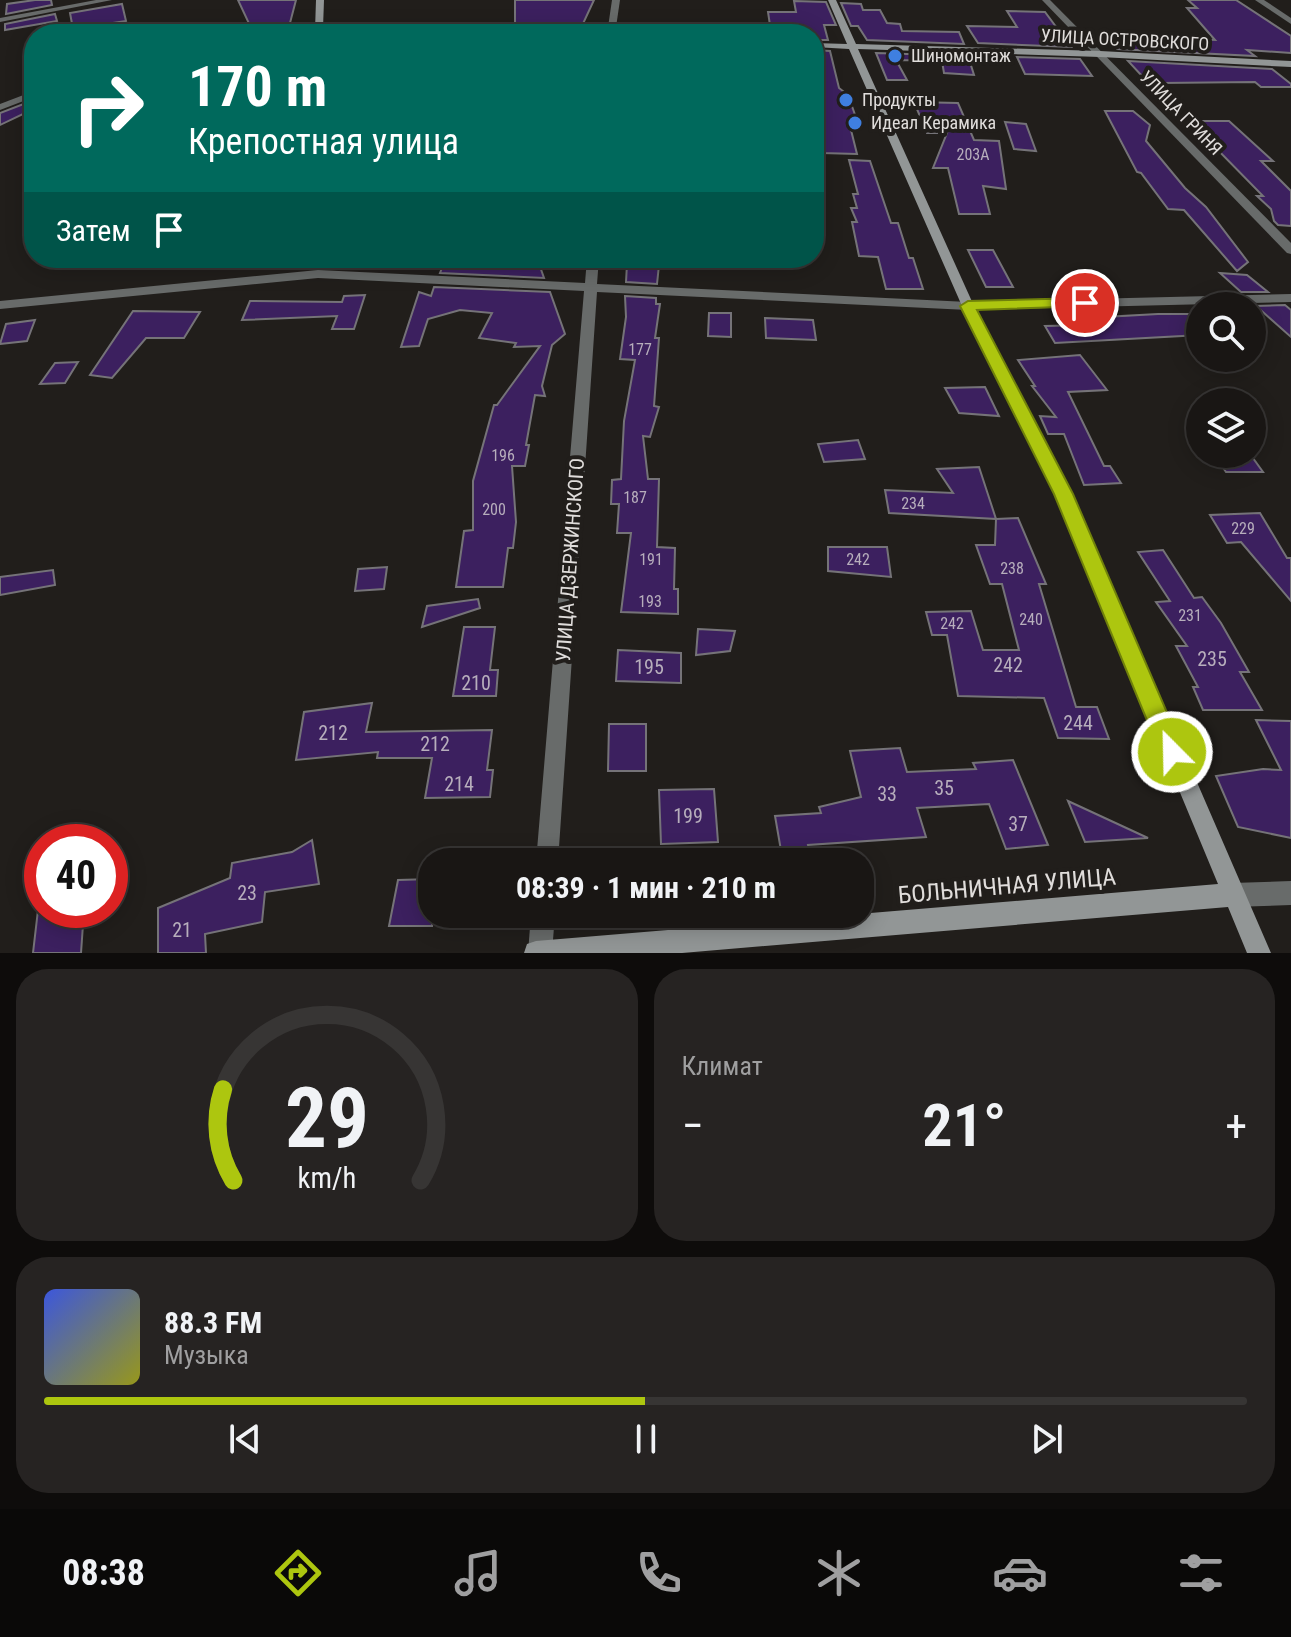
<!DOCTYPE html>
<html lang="ru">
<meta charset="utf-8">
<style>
:root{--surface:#191614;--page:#262322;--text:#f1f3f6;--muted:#9f9fa0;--line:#373534;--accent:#adc60f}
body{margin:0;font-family:"Roboto Condensed",sans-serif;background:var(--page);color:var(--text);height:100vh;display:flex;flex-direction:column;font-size:30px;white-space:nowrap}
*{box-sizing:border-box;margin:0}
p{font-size:26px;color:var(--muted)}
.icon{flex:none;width:44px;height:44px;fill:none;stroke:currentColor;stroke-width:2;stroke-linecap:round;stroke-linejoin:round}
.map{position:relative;height:953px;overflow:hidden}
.details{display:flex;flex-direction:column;gap:16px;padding:16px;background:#0e0c0b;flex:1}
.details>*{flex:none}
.banner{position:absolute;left:24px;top:24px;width:800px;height:244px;border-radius:32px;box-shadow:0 4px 20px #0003,0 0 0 2px var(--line);background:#00695c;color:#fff;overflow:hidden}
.buttons{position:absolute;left:1186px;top:292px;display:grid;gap:16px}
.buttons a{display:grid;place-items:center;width:80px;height:80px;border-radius:50%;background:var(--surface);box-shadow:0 4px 20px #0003,0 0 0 2px var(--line);font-size:40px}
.speed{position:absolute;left:24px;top:824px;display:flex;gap:16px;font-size:40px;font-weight:700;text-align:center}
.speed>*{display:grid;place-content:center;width:104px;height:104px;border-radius:50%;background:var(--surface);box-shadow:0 4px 20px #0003,0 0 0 2px var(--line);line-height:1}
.speed .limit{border:12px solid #d22;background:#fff;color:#111}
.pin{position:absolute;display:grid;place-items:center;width:68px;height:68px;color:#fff;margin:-34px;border:4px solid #fff;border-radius:50%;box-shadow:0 2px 8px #0007}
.me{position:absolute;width:88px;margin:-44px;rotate:337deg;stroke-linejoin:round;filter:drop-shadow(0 0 6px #0008)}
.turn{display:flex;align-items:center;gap:28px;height:168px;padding:0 32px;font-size:36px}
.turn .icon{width:104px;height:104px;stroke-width:2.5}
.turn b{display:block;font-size:56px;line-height:68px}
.then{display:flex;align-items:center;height:76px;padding:0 32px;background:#0003;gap:16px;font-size:30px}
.big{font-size:60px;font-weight:700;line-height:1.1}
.details .widget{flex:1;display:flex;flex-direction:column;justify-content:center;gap:12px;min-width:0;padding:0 28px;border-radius:32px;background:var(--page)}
.details .dial{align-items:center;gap:0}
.dial svg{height:208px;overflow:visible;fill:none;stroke:var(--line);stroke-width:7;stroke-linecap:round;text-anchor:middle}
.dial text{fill:var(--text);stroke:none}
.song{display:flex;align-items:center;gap:24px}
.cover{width:96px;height:96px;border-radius:12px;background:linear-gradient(135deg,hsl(230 70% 55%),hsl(60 70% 35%))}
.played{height:8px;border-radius:4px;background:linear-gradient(90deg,var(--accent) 50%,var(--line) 50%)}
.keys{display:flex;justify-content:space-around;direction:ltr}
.heat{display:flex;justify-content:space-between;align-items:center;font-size:44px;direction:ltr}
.details .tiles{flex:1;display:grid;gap:16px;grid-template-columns:1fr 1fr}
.widget:last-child{grid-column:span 2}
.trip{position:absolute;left:418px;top:848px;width:456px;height:80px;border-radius:32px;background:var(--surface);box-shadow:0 4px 20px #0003,0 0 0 2px var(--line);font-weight:700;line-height:80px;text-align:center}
.dock{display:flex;height:128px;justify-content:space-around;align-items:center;background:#0a0908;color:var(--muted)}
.dock .icon{width:56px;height:56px}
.dock .active{color:var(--accent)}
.dock b{font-size:36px;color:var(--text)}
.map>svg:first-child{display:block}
.building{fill:#3c205f;stroke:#757378;stroke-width:2}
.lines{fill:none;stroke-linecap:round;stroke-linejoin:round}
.street{fill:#686b6a;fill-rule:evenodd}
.secondary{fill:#929696;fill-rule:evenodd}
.route{fill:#adc60f;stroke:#70810a;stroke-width:2}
.shop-dot{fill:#3f7fe0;stroke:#211e1b;stroke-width:3}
.labels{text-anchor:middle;stroke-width:8;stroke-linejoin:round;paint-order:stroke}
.number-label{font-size:16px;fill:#b7aebc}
.far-street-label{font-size:18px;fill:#e0dddb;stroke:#211e1b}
.far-poi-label{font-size:18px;fill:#e0dddb;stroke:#211e1b;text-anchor:start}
.street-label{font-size:20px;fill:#e0dddb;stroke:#211e1b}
.near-number-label{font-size:20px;fill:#b7aebc}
.near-street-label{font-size:24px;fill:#e0dddb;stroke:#211e1b}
</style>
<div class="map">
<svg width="1291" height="953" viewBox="0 0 1291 953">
<rect width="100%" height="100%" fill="#211e1b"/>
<g class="building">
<path d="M35 0H51L52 5 6 14 7 4Z"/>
<path d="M238 0H296L290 23 252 30Z"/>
<path d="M515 0H594L581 28 515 26Z"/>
<path d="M1188 0H1236L1291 36V53L1247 50 1255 56 1117 49 1111 41 1169 42 1166 38 1215 40 1187 8H1197Z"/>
<path d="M794 1 826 2 836 25H824L828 40H814V34L771 32 768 12H796Z"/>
<path d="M841 3 861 4 863 10H880L887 23 900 24 902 31 959 32 964 44 867 40 858 26H851Z"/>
<path d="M122 4 126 21 73 29 70 13Z"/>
<path d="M1007 11 1045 12 1071 47 978 43 967 26 1017 27Z"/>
<path d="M55 14 57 21 5 30V24Z"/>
<path d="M814 50 830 51 839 88 848 95 859 126H850L857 154 822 153 817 126H814Z"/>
<path d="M876 53 968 56 974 75 944 73 942 61 896 60 907 80H887Z"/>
<path d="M1017 57 1080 59 1092 76 1025 74Z"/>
<path d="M1128 61 1272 69 1291 84V87H1261L1255 82 1160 83 1153 76H1142Z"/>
<path d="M34 100V114L25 113 0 125V113Z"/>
<path d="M914 102 958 103 974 140 999 141 1006 189 983 186 990 214H959L948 168H933L947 133H927Z"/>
<path d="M1105 111H1133L1150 125 1146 141 1185 188 1206 207 1248 262 1237 271 1184 210 1168 209 1141 173 1137 172Z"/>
<path d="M1200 121H1229L1273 161H1261L1291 191V226L1278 225 1274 221 1271 209 1257 196H1263L1208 140H1215Z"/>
<path d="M1005 122 1026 124 1036 151 1014 149Z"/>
<path d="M849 160 870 161 891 223H898L909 258H913L923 289H886L878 257 859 256 852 222H857L851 208H857L853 194H858Z"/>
<path d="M968 250H993L1013 287H986Z"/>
<path d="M446 258H537L544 278 440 273Z"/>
<path d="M627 264 659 265 657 284 626 282Z"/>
<path d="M1220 273 1247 275 1268 292H1241Z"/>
<path d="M434 287 550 292 565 334 552 345 542 386 545 396 535 395 526 445H529L525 466H512L516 522 513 548H508L503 587H456L464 531 473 530V481L494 405H497L540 346 514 347 516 343 479 338 492 313 460 310 428 319 419 346 401 347 419 292 431 296Z"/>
<path d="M365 295 354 329H332L337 316 242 320 250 301 342 302 344 296Z"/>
<path d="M625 296 656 298V304H660L655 338H659L654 406 659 407 650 437 643 436 648 479H659L657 547 675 548 674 589H678V614L621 612 631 533H617L619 504H611L612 480 621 479 624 421 635 360 620 359 626 317Z"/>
<path d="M1285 305 1291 310V337L1256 306Z"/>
<path d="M133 311 200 312 184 338H146L112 378 90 375Z"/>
<path d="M709 313H731V337L708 336Z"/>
<path d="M1158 314H1192L1200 323V335L1055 343 1045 326 1092 325 1086 318Z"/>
<path d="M765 318 813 320 816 340 766 338Z"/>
<path d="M35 320 27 341 0 344 6 324Z"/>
<path d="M1080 355 1107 390 1068 392 1104 466H1110L1121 483 1084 485 1064 434H1048L1040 416 1056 417 1032 386H1035L1018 360Z"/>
<path d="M78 362 65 383 40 384 55 363Z"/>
<path d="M985 387 999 416 959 413 945 388Z"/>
<path d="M858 440 865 459 824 462 818 444Z"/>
<path d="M1214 454H1250L1263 472H1226Z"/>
<path d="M979 467 996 519 1018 518 1046 584H1039L1076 707H1097L1109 739 1058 738 1044 698 958 696 947 635H932L926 612 971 611 983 650H1019L1002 584H990L976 545H995L996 519 889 513 885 490 953 493 937 469Z"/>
<path d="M1260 513 1287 558H1291V601L1241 542 1227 543 1210 515Z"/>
<path d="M828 547H887L891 577 828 571Z"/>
<path d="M1163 550 1194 598 1202 597 1221 623 1249 672H1240L1262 710H1203L1193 687H1198L1176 646H1187L1156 602 1170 601 1138 552Z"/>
<path d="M387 567 384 589 355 591 358 569Z"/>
<path d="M53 570 55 585 0 595V577Z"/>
<path d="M478 599 480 608 422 627 427 606Z"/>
<path d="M464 627H495L490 670H498L496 696H453Z"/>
<path d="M698 629 735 631 730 651 696 655Z"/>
<path d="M618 650 681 653V683L616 681Z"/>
<path d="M372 703 366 732 492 730 487 770H493L490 797 425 798 432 758H377L378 752 296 760 304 712Z"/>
<path d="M1256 720 1291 721V838L1238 827 1216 776 1263 769 1281 770Z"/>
<path d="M609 724H646V771H608Z"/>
<path d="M900 748 907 772 976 769 973 763 1013 760 1048 845 1006 849 989 804 917 808 926 837 808 845 812 862H783L775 816 821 813 819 807 861 797 850 751Z"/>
<path d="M714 789 718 842 661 844 659 790Z"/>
<path d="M1068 801 1148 838 1085 842Z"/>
<path d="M312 840 319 884 265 892 262 922 205 934 206 953H158V908L230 878 232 863 292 852Z"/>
<path d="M432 879V926H389L398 880Z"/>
<path d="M38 910H84L81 953H33Z"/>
</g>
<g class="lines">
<g class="street">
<path d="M96 0H112L0 22V18Z"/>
<path d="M612 0H620L615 34H607Z"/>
<path d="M1042 0H1050L1291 243V254L1287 253Z"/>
<path d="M1255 0H1264L1291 18V24Z"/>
<path d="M319 28 323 30V34H285Z"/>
<path d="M34 91V97L0 110V104Z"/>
<path d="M587 258H599L597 284 968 302 1291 294V302L968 310 597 292 558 862H536L584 291 318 278 0 309V301L318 270 585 283Z"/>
<path d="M1291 881V905L1232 907 1224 903 1220 895 1224 887 1232 883Z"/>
<path d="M531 914H555L552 953H528Z"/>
</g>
<g class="secondary">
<path d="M316 0H324L323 28 459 32 463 34 319 32 315 30Z"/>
<path d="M828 0H836L856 44 1100 51 1291 61V67L1100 57 858 49 974 306 1072 494 1271 953H1247L1228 907 682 953H524L527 944 536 941 1218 884 1056 494 962 306 849 49 814 47V43L847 44Z"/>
</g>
</g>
<path class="route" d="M1085 298 1093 303 1090 306 977 310 1073 494 1184 752 1181 760 1172 763 1164 760 1160 752 1054 494 960 306 968 301Z"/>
<g class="shop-dot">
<circle cx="895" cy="56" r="8"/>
<circle cx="846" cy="100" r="8"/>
<circle cx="855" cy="123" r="8"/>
</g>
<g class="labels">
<g class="number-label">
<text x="973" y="160">203А</text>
<text x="640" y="355">177</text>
<text x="503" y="461">196</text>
<text x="635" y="503">187</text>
<text x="913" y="509">234</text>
<text x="494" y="515">200</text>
<text x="1243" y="534">229</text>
<text x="651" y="565">191</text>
<text x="858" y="565">242</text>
<text x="1012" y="574">238</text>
<text x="650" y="607">193</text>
<text x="1190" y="621">231</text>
<text x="1031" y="625">240</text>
<text x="952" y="629">242</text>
</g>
<g class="far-street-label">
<text transform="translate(1125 40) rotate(3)" y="6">УЛИЦА ОСТРОВСКОГО</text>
<text transform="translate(1181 113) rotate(46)" y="6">УЛИЦА ГРИНЯ</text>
</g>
<g class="far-poi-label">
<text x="911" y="62">Шиномонтаж</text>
<text x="862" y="106">Продукты</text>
<text x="871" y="129">Идеал Керамика</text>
</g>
<g class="street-label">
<text transform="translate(570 560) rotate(-86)" y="7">УЛИЦА ДЗЕРЖИНСКОГО</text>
</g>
<g class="near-number-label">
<text x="1212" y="666">235</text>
<text x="1008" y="672">242</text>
<text x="649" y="674">195</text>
<text x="476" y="690">210</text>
<text x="1078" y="730">244</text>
<text x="333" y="740">212</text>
<text x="435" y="751">212</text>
<text x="459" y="791">214</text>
<text x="944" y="795">35</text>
<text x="887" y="801">33</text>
<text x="688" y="823">199</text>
<text x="1018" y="831">37</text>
<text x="247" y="900">23</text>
<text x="182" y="937">21</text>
</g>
<g class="near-street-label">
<text transform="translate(1007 886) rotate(-5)" y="8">БОЛЬНИЧНАЯ УЛИЦА</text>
</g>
</g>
</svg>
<div class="buttons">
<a><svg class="icon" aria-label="search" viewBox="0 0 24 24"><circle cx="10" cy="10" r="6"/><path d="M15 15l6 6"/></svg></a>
<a><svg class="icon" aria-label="layers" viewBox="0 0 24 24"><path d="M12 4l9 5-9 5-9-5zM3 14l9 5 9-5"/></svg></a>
</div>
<div class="speed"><div class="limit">40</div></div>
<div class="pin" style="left:1085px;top:303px;background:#d93025"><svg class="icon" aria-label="arrive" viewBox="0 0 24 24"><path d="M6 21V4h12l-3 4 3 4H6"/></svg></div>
<svg class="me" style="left:1172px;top:752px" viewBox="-20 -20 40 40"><circle r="17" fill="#adc60f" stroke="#fff" stroke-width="3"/><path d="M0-11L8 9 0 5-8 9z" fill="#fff"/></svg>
<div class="trip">08:39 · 1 мин · 210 m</div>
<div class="banner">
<div class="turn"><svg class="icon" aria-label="right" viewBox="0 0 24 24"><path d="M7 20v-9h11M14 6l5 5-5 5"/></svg><div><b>170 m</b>Крепостная улица</div></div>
<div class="then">Затем<svg class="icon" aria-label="arrive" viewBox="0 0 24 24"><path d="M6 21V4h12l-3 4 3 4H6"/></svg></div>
</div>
</div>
<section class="details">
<div class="tiles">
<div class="widget dial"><svg viewBox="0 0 100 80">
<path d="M14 69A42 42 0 1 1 86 69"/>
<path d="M14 69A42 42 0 0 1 10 34" stroke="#adc60f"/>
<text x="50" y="56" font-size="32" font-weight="700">29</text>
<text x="50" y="72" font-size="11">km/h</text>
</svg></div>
<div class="widget"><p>Климат</p>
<div class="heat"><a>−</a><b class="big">21°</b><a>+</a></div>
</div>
<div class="widget">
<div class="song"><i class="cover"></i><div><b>88.3 FM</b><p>Музыка</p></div></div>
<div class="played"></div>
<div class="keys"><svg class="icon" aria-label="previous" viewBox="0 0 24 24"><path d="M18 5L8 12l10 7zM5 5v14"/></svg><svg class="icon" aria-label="pause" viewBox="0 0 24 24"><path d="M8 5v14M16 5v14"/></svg><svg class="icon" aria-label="next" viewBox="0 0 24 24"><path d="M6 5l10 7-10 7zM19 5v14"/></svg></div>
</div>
</div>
</section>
<nav class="dock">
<b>08:38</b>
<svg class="icon active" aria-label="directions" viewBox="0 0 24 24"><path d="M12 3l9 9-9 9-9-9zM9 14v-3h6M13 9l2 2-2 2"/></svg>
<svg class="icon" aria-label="music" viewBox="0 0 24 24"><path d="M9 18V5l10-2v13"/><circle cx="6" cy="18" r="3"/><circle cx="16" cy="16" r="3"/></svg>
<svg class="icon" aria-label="phone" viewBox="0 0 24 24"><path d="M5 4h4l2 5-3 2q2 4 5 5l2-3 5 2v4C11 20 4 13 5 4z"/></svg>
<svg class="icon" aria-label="climate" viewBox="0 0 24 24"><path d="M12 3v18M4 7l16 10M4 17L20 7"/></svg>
<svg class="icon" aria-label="car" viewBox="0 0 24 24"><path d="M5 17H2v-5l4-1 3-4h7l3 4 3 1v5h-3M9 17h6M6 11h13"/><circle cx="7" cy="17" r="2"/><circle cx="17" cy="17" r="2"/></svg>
<svg class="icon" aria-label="filters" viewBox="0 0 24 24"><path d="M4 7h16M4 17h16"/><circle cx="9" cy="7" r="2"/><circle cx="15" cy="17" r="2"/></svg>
</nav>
